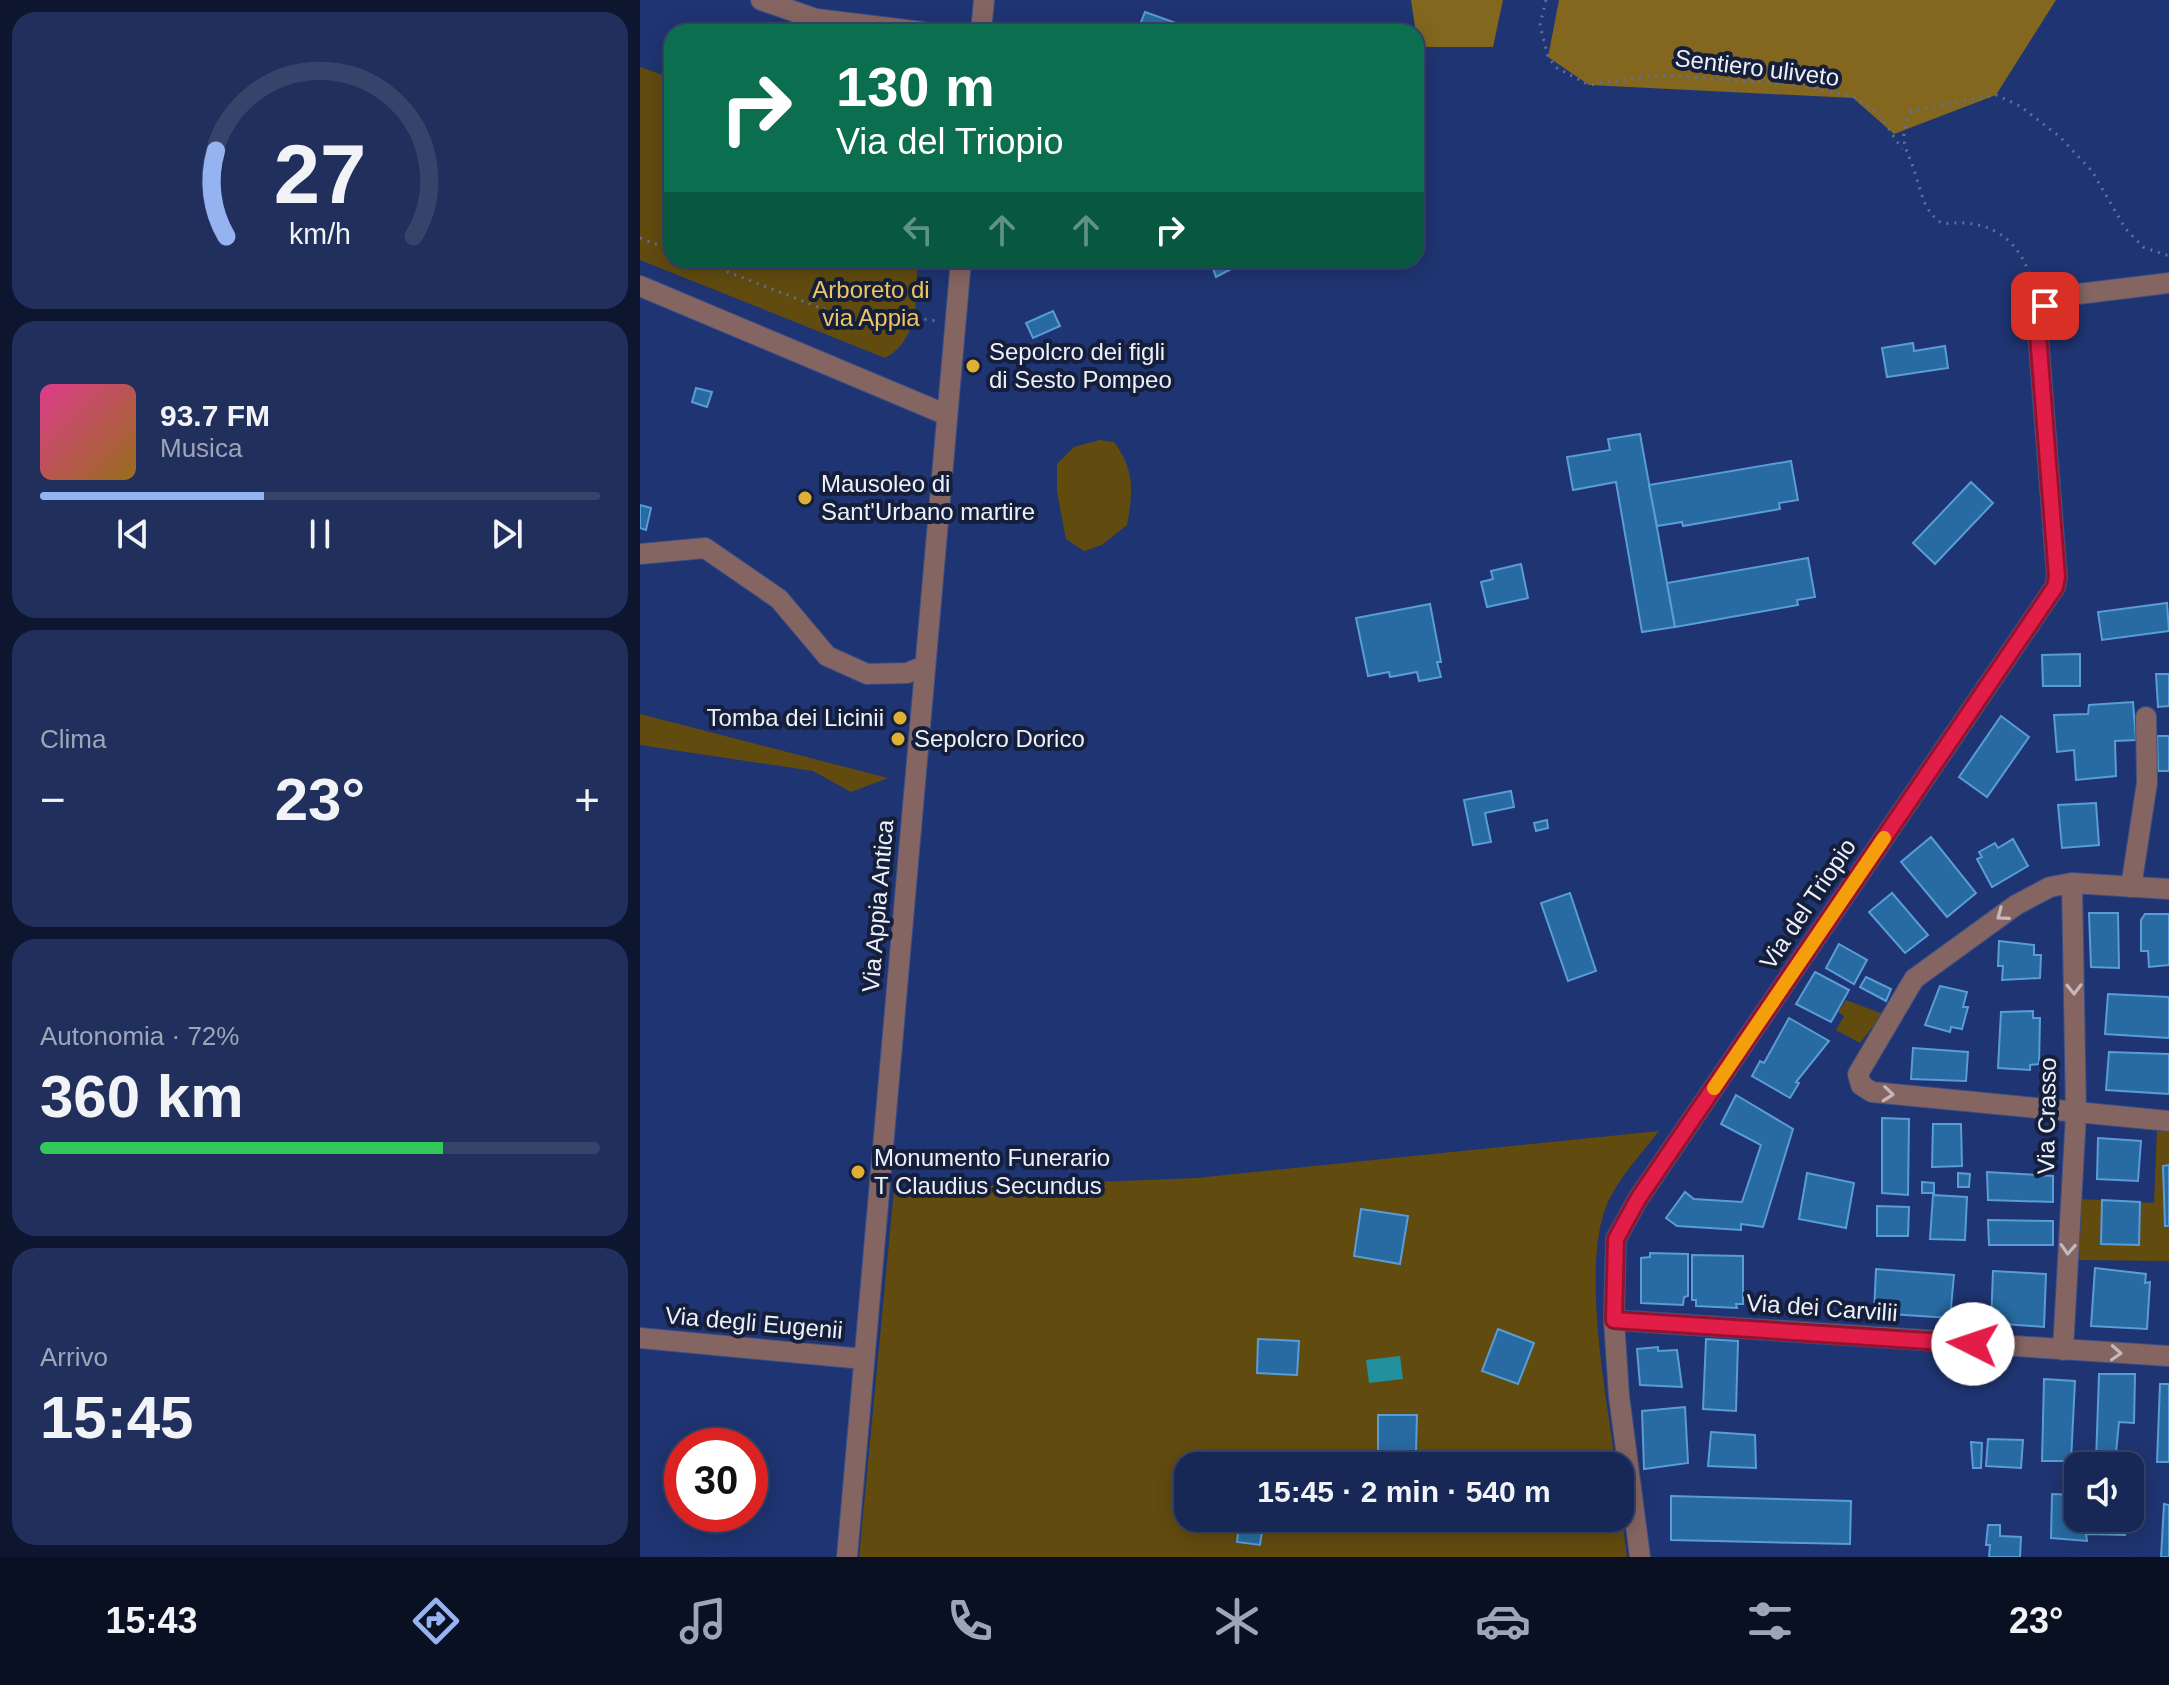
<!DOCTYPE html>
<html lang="it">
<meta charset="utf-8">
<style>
:root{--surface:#172756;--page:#202f5c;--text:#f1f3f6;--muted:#9ea5b9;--line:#36446c;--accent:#95b2f1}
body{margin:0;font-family:Helvetica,sans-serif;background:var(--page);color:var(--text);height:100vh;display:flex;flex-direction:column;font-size:30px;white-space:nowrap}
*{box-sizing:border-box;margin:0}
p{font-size:26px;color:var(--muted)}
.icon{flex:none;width:44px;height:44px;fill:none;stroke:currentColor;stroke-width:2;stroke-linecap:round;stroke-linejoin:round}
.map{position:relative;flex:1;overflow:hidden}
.side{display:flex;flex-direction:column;gap:12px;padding:12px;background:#0d152f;width:640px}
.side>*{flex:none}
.banner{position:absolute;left:24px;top:24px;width:760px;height:244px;border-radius:24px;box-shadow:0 4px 20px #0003,0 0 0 2px var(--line);background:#0b6e4f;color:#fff;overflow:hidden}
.buttons{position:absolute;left:1424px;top:1452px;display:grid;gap:16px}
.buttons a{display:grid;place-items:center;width:80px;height:80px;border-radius:16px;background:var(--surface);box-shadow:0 4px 20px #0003,0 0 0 2px var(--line);font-size:40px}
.speed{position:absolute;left:24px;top:1428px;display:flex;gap:16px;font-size:40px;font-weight:700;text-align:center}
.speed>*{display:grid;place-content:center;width:104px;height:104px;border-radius:50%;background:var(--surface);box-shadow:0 4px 20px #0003,0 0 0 2px var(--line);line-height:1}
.speed .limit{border:12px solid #d22;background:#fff;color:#111}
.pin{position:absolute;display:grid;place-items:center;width:68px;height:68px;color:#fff;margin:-34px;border-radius:16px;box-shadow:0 4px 12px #0006}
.me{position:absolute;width:88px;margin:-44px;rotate:274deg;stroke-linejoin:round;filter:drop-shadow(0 0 6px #0008)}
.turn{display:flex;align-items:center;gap:28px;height:168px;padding:0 40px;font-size:36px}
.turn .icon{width:104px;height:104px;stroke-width:2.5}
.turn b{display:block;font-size:56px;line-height:68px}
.lanes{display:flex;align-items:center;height:76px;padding:0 40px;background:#0003;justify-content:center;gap:40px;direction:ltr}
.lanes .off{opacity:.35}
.big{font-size:60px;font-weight:700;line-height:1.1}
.side .tile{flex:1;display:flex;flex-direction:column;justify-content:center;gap:12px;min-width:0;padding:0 28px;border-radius:24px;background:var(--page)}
.side .dial{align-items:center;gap:0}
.dial svg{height:208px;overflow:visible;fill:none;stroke:var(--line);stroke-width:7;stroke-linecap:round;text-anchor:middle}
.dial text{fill:var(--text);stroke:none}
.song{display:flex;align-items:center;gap:24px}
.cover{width:96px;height:96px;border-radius:12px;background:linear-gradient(135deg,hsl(330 70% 55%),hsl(40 70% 35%))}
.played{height:8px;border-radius:4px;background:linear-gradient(90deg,var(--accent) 40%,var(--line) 40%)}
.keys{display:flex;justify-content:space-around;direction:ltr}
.heat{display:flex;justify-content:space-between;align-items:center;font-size:44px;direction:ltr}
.charge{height:12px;border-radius:6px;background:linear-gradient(90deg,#34c759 72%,var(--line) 0)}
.trip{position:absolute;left:534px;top:1452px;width:460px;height:80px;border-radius:24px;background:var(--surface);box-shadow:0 4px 20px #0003,0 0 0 2px var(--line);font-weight:700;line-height:80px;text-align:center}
.tab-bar{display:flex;height:128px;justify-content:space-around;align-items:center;background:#091022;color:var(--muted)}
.tab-bar .icon{width:56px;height:56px}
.tab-bar .on{color:var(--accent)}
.tab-bar b{font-size:36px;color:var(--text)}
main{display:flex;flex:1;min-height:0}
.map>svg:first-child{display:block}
.green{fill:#614b0f}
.forest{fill:#83671f}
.water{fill:#22909d}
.building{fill:#276ba2;stroke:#5a9cd6;stroke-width:2}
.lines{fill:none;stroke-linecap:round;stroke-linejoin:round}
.minor-casing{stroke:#3c4e85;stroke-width:22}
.path{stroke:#60709d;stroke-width:3;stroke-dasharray:2 6;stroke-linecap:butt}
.minor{stroke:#856561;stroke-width:20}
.oneway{stroke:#c3b8bc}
.route-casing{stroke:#92132f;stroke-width:20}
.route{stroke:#e11d48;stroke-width:14}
.slow{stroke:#f59e0b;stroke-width:14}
.poi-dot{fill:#dfb034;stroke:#151f3b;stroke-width:3}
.labels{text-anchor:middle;stroke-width:8;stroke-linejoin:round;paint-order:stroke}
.street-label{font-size:24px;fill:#ecf0f8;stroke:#151f3b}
.park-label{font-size:24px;fill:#eec564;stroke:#151f3b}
.poi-label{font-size:24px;fill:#ecf0f8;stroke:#151f3b;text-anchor:start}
</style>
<main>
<section class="side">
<div class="tile dial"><svg viewBox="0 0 100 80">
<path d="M14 69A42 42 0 1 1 86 69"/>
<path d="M14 69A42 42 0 0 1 10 36" stroke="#95b2f1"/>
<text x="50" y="56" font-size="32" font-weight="700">27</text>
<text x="50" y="72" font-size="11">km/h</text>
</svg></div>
<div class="tile">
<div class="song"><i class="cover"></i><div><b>93.7 FM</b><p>Musica</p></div></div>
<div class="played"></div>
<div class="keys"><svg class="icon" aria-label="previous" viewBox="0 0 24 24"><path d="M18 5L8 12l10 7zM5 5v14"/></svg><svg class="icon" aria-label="pause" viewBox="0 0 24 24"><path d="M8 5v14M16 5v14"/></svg><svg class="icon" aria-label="next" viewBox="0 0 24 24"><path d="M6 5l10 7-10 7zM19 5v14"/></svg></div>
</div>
<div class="tile"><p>Clima</p>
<div class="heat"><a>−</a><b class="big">23°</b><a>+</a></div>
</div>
<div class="tile"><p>Autonomia · 72%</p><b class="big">360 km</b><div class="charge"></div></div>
<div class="tile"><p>Arrivo</p><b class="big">15:45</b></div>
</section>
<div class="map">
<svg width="1529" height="1557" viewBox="0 0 1529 1557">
<rect width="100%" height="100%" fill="#1f3472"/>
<g class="green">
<path d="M0 67 32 78V260H277C276 295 281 339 245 358L0 260Z"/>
<path d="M460 440 474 442C495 470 493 492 487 525L462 545 444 551 426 539 417 492V464L434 447Z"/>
<path d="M0 714 248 778 211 792 173 771 0 745Z"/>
<path d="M1206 1000 1243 1014 1220 1043 1196 1030 1204 1016 1198 1012Z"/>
<path d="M1517 1128H1529V1261L1438 1260 1441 1199 1514 1203Z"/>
<path d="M1019 1131C1003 1152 983 1173 971 1196 938 1255 967 1399 976 1466H548V1518H980V1503L987 1557H219L254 1190 556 1178Z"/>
</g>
<g class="forest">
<path d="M771 0H863L853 47H778Z"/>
<path d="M919 0H1416L1356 95 1254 134 1213 98 949 85 908 57Z"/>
</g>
<path class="water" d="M760 1356 763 1379 729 1383 726 1360Z"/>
<g class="building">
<path d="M505 12 539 24 536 32H497Z"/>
<path d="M570 260H608L576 277Z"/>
<path d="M413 311 420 326 393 338 386 323Z"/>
<path d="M1273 343 1274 351 1305 346 1308 368 1247 377 1242 348Z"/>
<path d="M56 388 72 392 67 407 52 402Z"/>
<path d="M1000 434 1035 627 1002 632 976 482 933 490 927 457 970 450 968 439Z"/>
<path d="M1151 461 1158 500 1139 503 1140 509 1043 526 1042 522 1017 526 1009 485Z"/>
<path d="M1331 482 1353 503 1295 564 1273 543Z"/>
<path d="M0 505 11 508 6 530 0 528Z"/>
<path d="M1168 558 1175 597 1157 600 1158 605 1035 627 1027 583Z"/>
<path d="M881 564 888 598 847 607 841 582 853 579 851 571Z"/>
<path d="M1527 603 1529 631 1462 640 1458 612Z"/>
<path d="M790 604 801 662H797L801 677 779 681 777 672 750 677 749 672 728 676 716 618Z"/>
<path d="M1440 654V686H1403L1402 655Z"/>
<path d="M1516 674H1529V706L1518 707Z"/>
<path d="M1493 702 1496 740 1475 741 1476 776 1436 780 1434 750 1417 752 1414 715 1448 714 1449 705Z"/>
<path d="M1361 716 1389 737 1347 797 1319 777Z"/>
<path d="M1517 736H1529V771H1518Z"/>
<path d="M871 791 874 807 845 813 851 842 833 845 824 800Z"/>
<path d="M1456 803 1459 845 1422 848 1418 805Z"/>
<path d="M907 820 908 828 896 831 894 823Z"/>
<path d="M1291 837 1336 893 1307 917 1261 862Z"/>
<path d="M1373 839 1388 866 1352 887 1337 859 1342 857 1339 852 1355 843 1358 848Z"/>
<path d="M930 893 956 971 928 981 901 903Z"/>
<path d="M1252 893 1288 935 1265 953 1229 912Z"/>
<path d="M1449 913H1478L1479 968 1451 967Z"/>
<path d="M1505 914H1529V965L1509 967 1508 951H1501V920Z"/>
<path d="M1359 941 1394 945V955H1401L1400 978 1362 980 1363 966H1358Z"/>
<path d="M1199 944 1227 960 1214 984 1186 968Z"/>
<path d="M1175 972 1209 990 1191 1022 1156 1004Z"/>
<path d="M1226 977 1251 989 1246 1001 1220 987Z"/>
<path d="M1300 986 1327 992 1323 1007H1328L1322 1029 1311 1027 1310 1032 1285 1025Z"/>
<path d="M1468 994 1529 997V1038L1465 1034Z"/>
<path d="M1393 1011V1018H1400L1399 1064 1390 1065V1070L1358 1068 1361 1012Z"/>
<path d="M1149 1018 1189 1041 1156 1082 1159 1083 1150 1098 1112 1076 1120 1061 1124 1063Z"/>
<path d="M1273 1048 1328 1052 1326 1081 1271 1079Z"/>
<path d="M1469 1052 1529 1054V1094L1466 1090Z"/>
<path d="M1096 1095 1153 1129 1123 1227 1101 1224V1230L1037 1226 1026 1218 1045 1192 1054 1199 1102 1202 1121 1145 1081 1124Z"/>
<path d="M1242 1118 1269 1119 1268 1195 1242 1193Z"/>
<path d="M1293 1124H1321L1322 1166 1292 1167Z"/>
<path d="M1458 1138 1501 1141 1498 1181 1457 1179Z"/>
<path d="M1529 1165V1226H1525L1523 1166Z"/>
<path d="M1347 1172 1413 1176V1202L1348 1200Z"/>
<path d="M1167 1173 1214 1183 1206 1228 1159 1219Z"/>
<path d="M1318 1173 1330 1174 1329 1187H1318Z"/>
<path d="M1282 1182 1294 1183V1193H1282Z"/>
<path d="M1293 1195 1327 1197 1325 1240 1290 1239Z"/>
<path d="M1462 1200 1500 1202 1499 1245 1461 1244Z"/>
<path d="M1237 1206 1269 1207 1268 1236H1237Z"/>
<path d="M721 1209 768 1216 760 1264 714 1256Z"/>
<path d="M1348 1220 1413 1221V1245H1349Z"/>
<path d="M1010 1253 1048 1254V1296L1044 1297 1043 1305 1001 1303V1258L1010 1257Z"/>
<path d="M1052 1255 1103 1256V1304H1096L1097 1308 1056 1306V1300H1052Z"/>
<path d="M1455 1268 1506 1274 1505 1283 1510 1282 1507 1329 1451 1326Z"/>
<path d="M1236 1269 1314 1275 1310 1318 1234 1313Z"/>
<path d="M1353 1271 1406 1274 1404 1327 1351 1323Z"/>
<path d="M858 1329 894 1343 878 1384 842 1371Z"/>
<path d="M618 1339 659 1341 657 1375 617 1373Z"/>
<path d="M1066 1339 1098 1341 1096 1411 1063 1409Z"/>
<path d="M1018 1347V1351L1037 1350 1042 1387 1000 1385 997 1349Z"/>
<path d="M1459 1374H1495L1494 1423 1479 1422 1475 1463 1456 1462Z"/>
<path d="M1404 1379 1435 1381 1431 1461H1402Z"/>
<path d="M1520 1384H1529V1462H1517Z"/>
<path d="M1045 1407 1048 1463 1004 1469 1002 1411Z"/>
<path d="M738 1415H777L776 1451H738Z"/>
<path d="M1071 1432 1115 1435 1116 1468 1068 1466Z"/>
<path d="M1348 1439 1383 1440 1381 1468 1346 1466Z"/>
<path d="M1331 1442 1342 1443 1341 1468H1333Z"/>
<path d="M1412 1494 1438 1495V1518H1487L1485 1535 1446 1534 1447 1541 1411 1538Z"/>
<path d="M1031 1496 1211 1501 1210 1544 1031 1540Z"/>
<path d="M1524 1504 1529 1505V1557H1521Z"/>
<path d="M600 1518H624L620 1545 597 1542Z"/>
<path d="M1348 1525H1360V1536L1381 1537 1380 1557H1349L1350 1545H1346Z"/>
</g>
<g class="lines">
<g class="minor-casing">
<g id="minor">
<path d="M121 0 176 19 283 32"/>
<path d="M341 32 344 0"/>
<path d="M0 286 307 415"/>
<path d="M0 554 65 548 139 599 187 656 227 674 267 673 285 666"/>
<path d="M1491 887 1507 783 1506 717"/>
<path d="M1529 889 1432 883 1410 887 1376 905 1274 979 1218 1074 1221 1085 1232 1092 1529 1121"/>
<path d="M974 1320 1529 1356"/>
<path d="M0 1338 224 1359"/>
<path d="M1423 1350 1436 1114 1432 883"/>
<path d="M207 1557 321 260"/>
<path d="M1000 1557 979 1396 974 1320 976 1239 998 1199 1415 587 1417 577 1397 322 1405 306 1422 296 1529 283"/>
</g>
</g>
<g class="path">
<path d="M906 0 900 25 908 57 917 68 949 85 1019 75 1159 85 1214 97 1238 113 1262 149"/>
<path d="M0 238 32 250"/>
<path d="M57 260 217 322 259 315 296 321"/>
<path d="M1394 289C1383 242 1353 217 1303 224 1284 211 1283 198 1276 176 1268 148 1256 143 1271 111L1356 95 1380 106 1420 137 1452 171 1485 228 1503 247 1529 256"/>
</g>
<use href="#minor" class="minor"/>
</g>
<defs><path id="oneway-chevron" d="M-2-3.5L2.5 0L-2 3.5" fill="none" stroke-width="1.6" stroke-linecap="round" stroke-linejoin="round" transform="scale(2)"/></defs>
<g class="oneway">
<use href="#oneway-chevron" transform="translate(1362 915) rotate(144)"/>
<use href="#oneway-chevron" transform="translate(1434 989) rotate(89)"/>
<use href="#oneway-chevron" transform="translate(1248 1094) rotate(6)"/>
<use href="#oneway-chevron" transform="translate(1428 1249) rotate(93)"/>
<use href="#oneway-chevron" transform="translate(1476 1353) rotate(3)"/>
</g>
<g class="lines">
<g class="route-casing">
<path id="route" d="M1333 1344 974 1320 976 1239 998 1199 1415 587 1417 577 1397 322 1405 306"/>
</g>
<use href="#route" class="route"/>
<path class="slow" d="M1074 1088 1244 838"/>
</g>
<g class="poi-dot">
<circle cx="333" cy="366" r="8"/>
<circle cx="165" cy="498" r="8"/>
<circle cx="260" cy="718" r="8"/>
<circle cx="258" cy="739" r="8"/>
<circle cx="218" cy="1172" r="8"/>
</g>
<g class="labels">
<g class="street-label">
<text transform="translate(1117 68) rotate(7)" y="8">Sentiero uliveto</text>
<text transform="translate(1168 904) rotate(-56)" y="8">Via del Triopio</text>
<text transform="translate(238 906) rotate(-85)" y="8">Via Appia Antica</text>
<text transform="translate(1407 1116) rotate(-89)" y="8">Via Crasso</text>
<text transform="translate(1182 1308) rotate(4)" y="8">Via dei Carvilii</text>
<text transform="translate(114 1323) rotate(5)" y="8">Via degli Eugenii</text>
</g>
<g class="park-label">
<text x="231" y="298">Arboreto di<tspan x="231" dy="28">via Appia</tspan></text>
</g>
<g class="poi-label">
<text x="349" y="360">Sepolcro dei figli<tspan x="349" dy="28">di Sesto Pompeo</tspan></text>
<text x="181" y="492">Mausoleo di<tspan x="181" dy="28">Sant'Urbano martire</tspan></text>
<text x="244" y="726" text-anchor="end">Tomba dei Licinii</text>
<text x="274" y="747">Sepolcro Dorico</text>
<text x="234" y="1166">Monumento Funerario<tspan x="234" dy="28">T Claudius Secundus</tspan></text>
</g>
</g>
</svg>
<div class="buttons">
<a><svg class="icon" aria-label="sound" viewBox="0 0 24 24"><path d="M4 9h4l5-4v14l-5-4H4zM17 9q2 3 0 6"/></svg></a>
</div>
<div class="speed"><div class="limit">30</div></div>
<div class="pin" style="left:1405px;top:306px;background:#d93025"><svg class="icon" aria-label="arrive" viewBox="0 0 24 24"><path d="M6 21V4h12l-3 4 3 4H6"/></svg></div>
<svg class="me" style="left:1333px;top:1344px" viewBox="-20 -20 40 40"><circle r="19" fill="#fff"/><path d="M0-13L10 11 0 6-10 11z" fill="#e11d48"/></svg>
<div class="trip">15:45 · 2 min · 540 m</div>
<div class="banner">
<div class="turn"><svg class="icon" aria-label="right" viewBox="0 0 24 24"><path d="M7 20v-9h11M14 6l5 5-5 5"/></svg><div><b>130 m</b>Via del Triopio</div></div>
<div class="lanes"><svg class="icon off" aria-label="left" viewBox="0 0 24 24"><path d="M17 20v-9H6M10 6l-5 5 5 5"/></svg><svg class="icon off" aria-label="ahead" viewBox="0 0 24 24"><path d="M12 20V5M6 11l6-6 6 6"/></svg><svg class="icon off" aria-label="ahead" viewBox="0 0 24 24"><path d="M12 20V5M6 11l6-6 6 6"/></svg><svg class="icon" aria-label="right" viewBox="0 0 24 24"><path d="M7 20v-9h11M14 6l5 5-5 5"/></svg></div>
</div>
</div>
</main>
<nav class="tab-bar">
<b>15:43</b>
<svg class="icon on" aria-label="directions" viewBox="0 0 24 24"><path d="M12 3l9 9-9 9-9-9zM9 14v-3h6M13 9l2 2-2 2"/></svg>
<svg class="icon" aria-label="music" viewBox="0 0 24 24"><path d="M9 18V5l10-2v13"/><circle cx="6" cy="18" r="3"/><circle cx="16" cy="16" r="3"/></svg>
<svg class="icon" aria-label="phone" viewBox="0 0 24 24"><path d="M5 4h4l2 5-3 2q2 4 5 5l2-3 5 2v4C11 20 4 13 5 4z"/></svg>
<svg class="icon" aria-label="climate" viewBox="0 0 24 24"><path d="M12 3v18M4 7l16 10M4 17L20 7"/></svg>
<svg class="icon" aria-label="car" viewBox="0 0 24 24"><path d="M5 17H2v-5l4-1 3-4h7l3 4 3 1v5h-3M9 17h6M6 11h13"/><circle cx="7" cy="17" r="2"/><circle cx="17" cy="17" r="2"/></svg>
<svg class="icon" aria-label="filters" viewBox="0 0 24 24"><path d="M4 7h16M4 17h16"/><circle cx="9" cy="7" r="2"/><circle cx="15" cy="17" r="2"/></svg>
<b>23°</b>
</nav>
